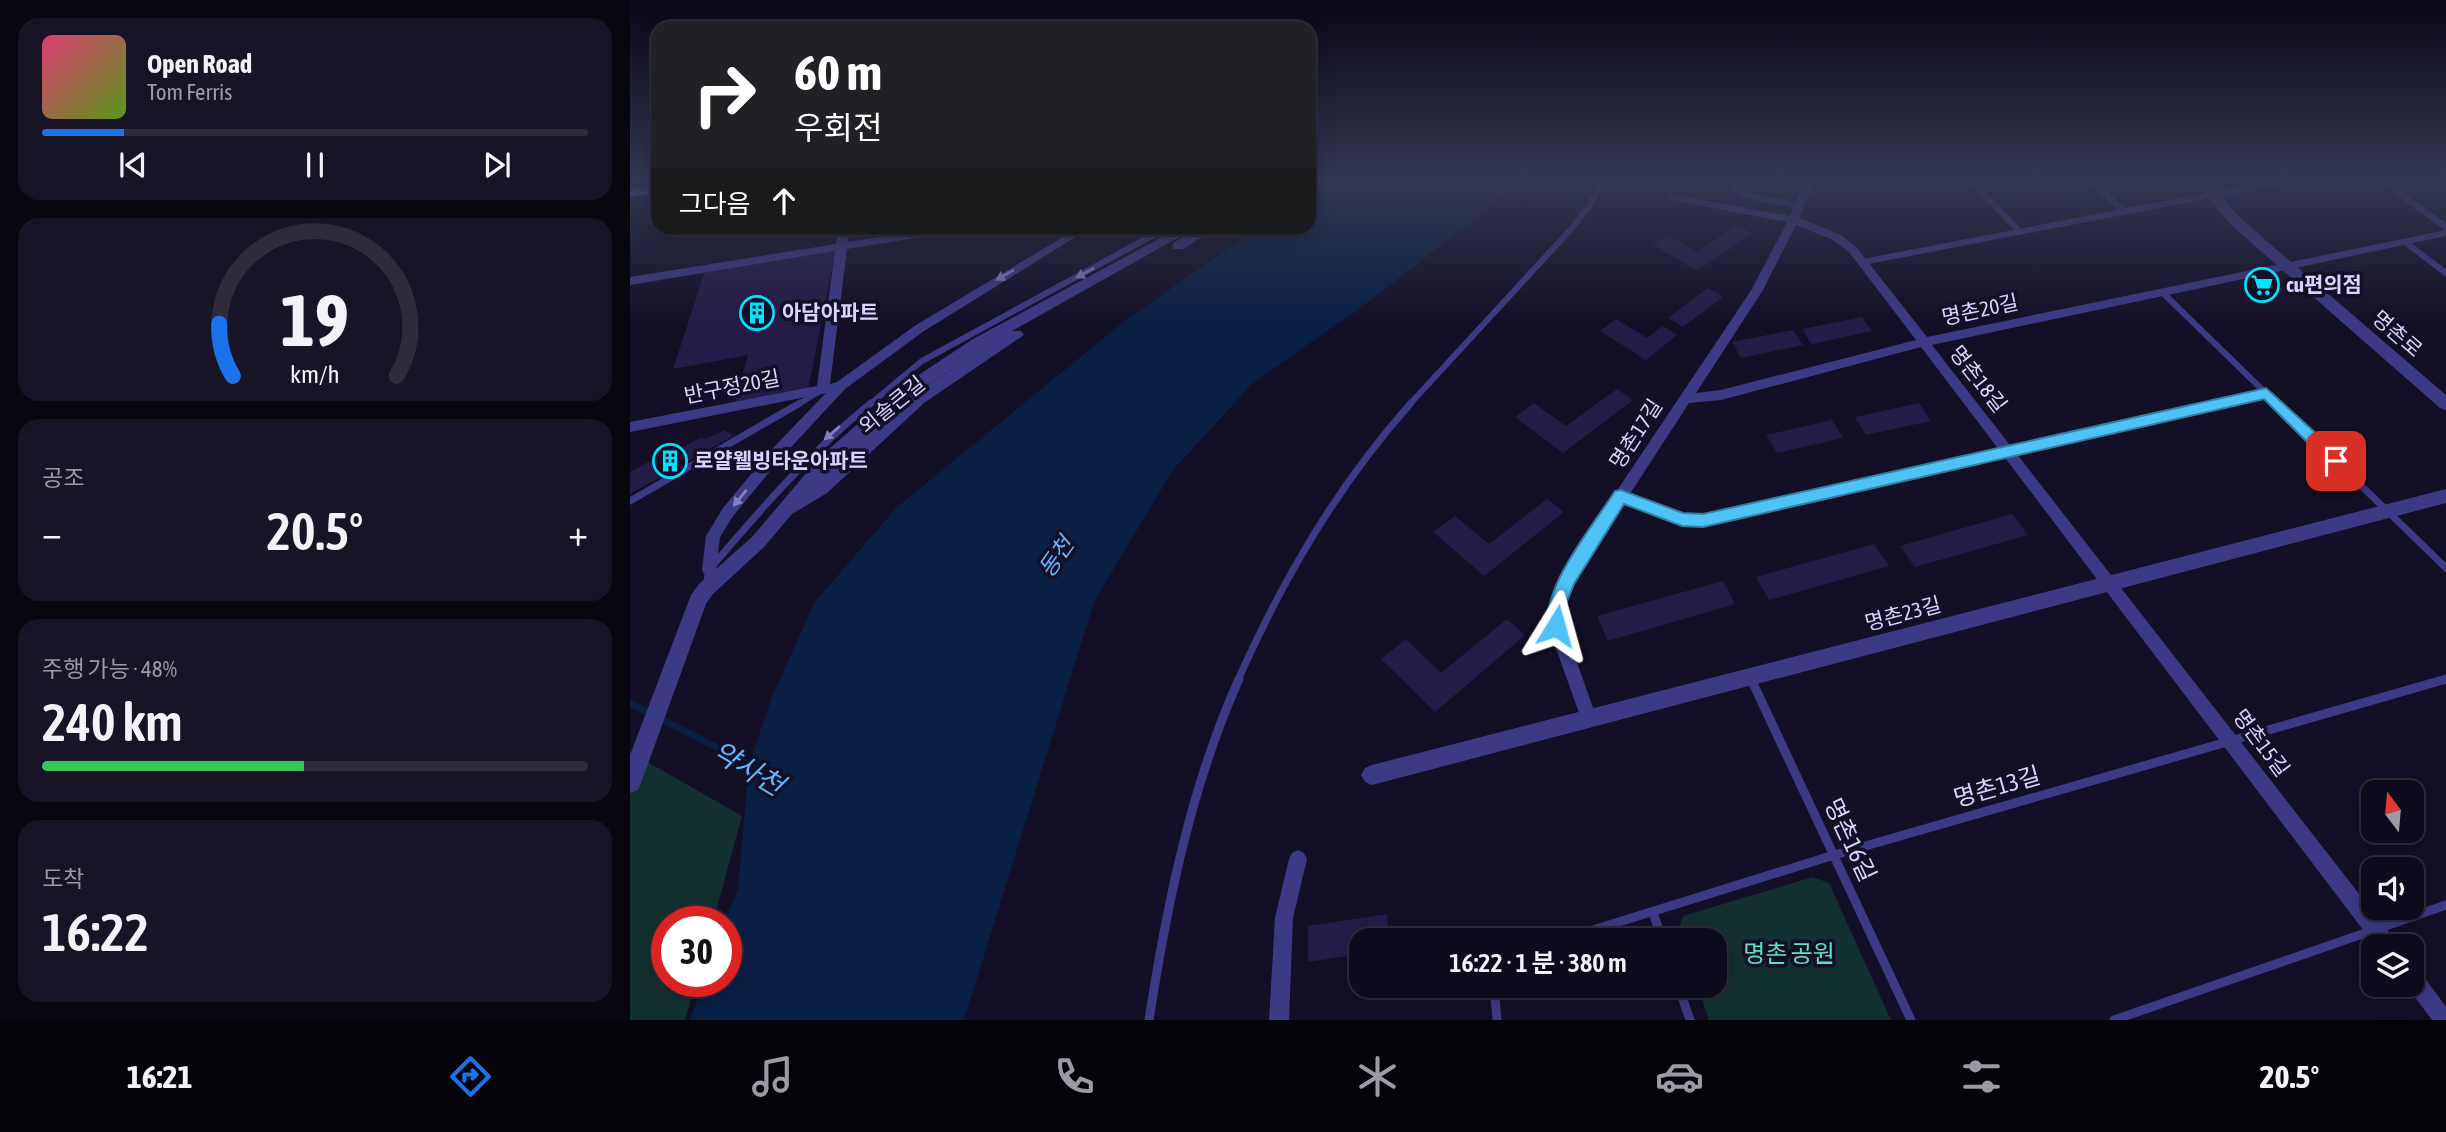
<!DOCTYPE html>
<html lang="ko">
<meta charset="utf-8">
<style>
:root{--surface:#0e0b1c;--page:#171425;--text:#f1f3f6;--muted:#9b9ba3;--line:#2e2b3b;--accent:#1a73e8}
body{margin:0;font-family:"Asap Condensed","Noto Sans KR",sans-serif;background:var(--page);color:var(--text);height:100vh;display:flex;flex-direction:column;font-size:26px;white-space:nowrap}
*{box-sizing:border-box;margin:0}
p{font-size:23px;color:var(--muted)}
.icon{flex:none;width:38px;height:38px;fill:none;stroke:currentColor;stroke-width:2;stroke-linecap:round;stroke-linejoin:round}
.map{position:relative;flex:1;overflow:hidden}
.panel{display:flex;flex-direction:column;gap:18px;padding:18px;background:#08060f;width:630px}
.panel>*{flex:none}
.top-card{position:absolute;left:21px;top:21px;width:665px;height:214px;border-radius:21px;box-shadow:0 4px 18px #0003,0 0 0 2px var(--line);background:#202124;color:#fff;overflow:hidden}
.needle{width:46px;rotate:344deg}
.controls{position:absolute;left:1731px;top:780px;display:grid;gap:14px}
.controls a{display:grid;place-items:center;width:63px;height:63px;border-radius:14px;background:var(--surface);box-shadow:0 4px 18px #0003,0 0 0 2px var(--line);font-size:35px}
.speed{position:absolute;left:21px;top:906px;display:flex;gap:14px;font-size:35px;font-weight:700;text-align:center}
.speed>*{display:grid;place-content:center;width:91px;height:91px;border-radius:50%;background:var(--surface);box-shadow:0 4px 18px #0003,0 0 0 2px var(--line);line-height:1}
.speed .limit{border:10px solid #d22;background:#fff;color:#111}
.pin{position:absolute;display:grid;place-items:center;width:60px;height:60px;color:#fff;margin:-30px;border-radius:14px;box-shadow:0 4px 10px #0006}
.me{position:absolute;width:77px;margin:-38px;rotate:8deg;stroke-linejoin:round;filter:drop-shadow(0 0 5px #0008)}
.turn{display:flex;align-items:center;gap:24px;height:147px;padding:0 28px;font-size:32px}
.turn .icon{width:91px;height:91px;stroke-width:2.5}
.turn b{display:block;font-size:49px;line-height:60px}
.then{display:flex;align-items:center;height:66px;padding:0 28px;background:#0003;gap:14px;font-size:26px}
.big{font-size:52px;font-weight:600;line-height:1.1}
.panel .tile{flex:1;display:flex;flex-direction:column;justify-content:center;gap:10px;min-width:0;padding:0 24px;border-radius:21px;background:var(--page)}
.panel .dial{align-items:center;gap:0}
.dial svg{height:182px;overflow:visible;fill:none;stroke:var(--line);stroke-width:7;stroke-linecap:round;text-anchor:middle}
.dial text{fill:var(--text);stroke:none}
.song{display:flex;align-items:center;gap:21px}
.cover{width:84px;height:84px;border-radius:10px;background:linear-gradient(135deg,hsl(340 70% 55%),hsl(90 70% 35%))}
.played{height:7px;border-radius:4px;background:linear-gradient(90deg,var(--accent) 15%,var(--line) 15%)}
.keys{display:flex;justify-content:space-around;direction:ltr}
.heat{display:flex;justify-content:space-between;align-items:center;font-size:38px;direction:ltr}
.charge{height:10px;border-radius:5px;background:linear-gradient(90deg,#34c759 48%,var(--line) 0)}
.trip{position:absolute;left:719px;top:928px;width:378px;height:70px;border-radius:21px;background:var(--surface);box-shadow:0 4px 18px #0003,0 0 0 2px var(--line);font-weight:600;line-height:70px;text-align:center}
.tabs{display:flex;height:112px;justify-content:space-around;align-items:center;background:#06040b;color:var(--muted)}
.tabs .icon{width:49px;height:49px}
.tabs .active{color:var(--accent)}
.tabs b{font-size:32px;color:var(--text)}
main{display:flex;flex:1;min-height:0}
.map>svg:first-child{display:block}
.green{fill:#12302f}
.water{fill:#0a1f44}
.lines{fill:none;stroke-linecap:round;stroke-linejoin:round}
.stream{stroke:#0a1f44;stroke-width:7}
.building{fill:#241b47}
.service-far2{stroke:#3d3a85;stroke-width:6}
.service-far1{stroke:#3d3a85;stroke-width:7}
.service{stroke:#3d3a85;stroke-width:9}
.minor{fill:#3d3a85;fill-rule:evenodd}
.tertiary{fill:#3d3a85;fill-rule:evenodd}
.secondary{fill:#6f6bff;fill-rule:evenodd}
.oneway{fill:#837fbc}
.route{fill:#4fc3f7;stroke:#337fa1;stroke-width:2}
.labels{text-anchor:middle;stroke-width:7;stroke-linejoin:round;paint-order:stroke}
.poi-label{font-size:21px;font-weight:bold;fill:#d9d4ff;stroke:#130f26;text-anchor:start}
.street-label{font-size:21px;fill:#d9d4ff;stroke:#130f26}
.water-label{font-size:23px;font-style:italic;fill:#62b6ff;stroke:#130f26}
.near-street-label{font-size:24px;fill:#d9d4ff;stroke:#130f26}
.near-park-label{font-size:24px;fill:#5fe0c0;stroke:#130f26}
.near-water-label{font-size:28px;font-style:italic;fill:#62b6ff;stroke:#130f26}
</style>
<main>
<section class="panel">
<div class="tile">
<div class="song"><i class="cover"></i><div><b>Open Road</b><p>Tom Ferris</p></div></div>
<div class="played"></div>
<div class="keys"><svg class="icon" aria-label="previous" viewBox="0 0 24 24"><path d="M18 5L8 12l10 7zM5 5v14"/></svg><svg class="icon" aria-label="pause" viewBox="0 0 24 24"><path d="M8 5v14M16 5v14"/></svg><svg class="icon" aria-label="next" viewBox="0 0 24 24"><path d="M6 5l10 7-10 7zM19 5v14"/></svg></div>
</div>
<div class="tile dial"><svg viewBox="0 0 100 80">
<path d="M14 69A42 42 0 1 1 86 69"/>
<path d="M14 69A42 42 0 0 1 8 46" stroke="#1a73e8"/>
<text x="50" y="56" font-size="32" font-weight="700">19</text>
<text x="50" y="72" font-size="11">km/h</text>
</svg></div>
<div class="tile"><p>공조</p>
<div class="heat"><a>−</a><b class="big">20.5°</b><a>+</a></div>
</div>
<div class="tile"><p>주행 가능 · 48%</p><b class="big">240 km</b><div class="charge"></div></div>
<div class="tile"><p>도착</p><b class="big">16:22</b></div>
</section>
<div class="map">
<svg width="1816" height="1020" viewBox="0 0 1816 1020">
<rect width="100%" height="100%" fill="#130f26"/>
<g class="green">
<path d="M0 752 112 816 83 922H37V982H66L55 1020H0Z"/>
<path d="M1183 877 1199 883 1261 1020H1079L1067 985H1085V940H1051L1048 930 1053 916Z"/>
</g>
<path class="water" d="M693 181H883L855 211 733 306 623 383 543 470 464 602 334 1020H60L74 982H96L95 922 108 888 119 764 142 697 184 603 266 508 497 319 628 228H679V190Z"/>
<g class="lines">
<path class="stream" d="M0 703 125 767"/>
</g>
<g class="building">
<path d="M1107 225 1122 233 1067 271 1023 245 1038 235 1067 252Z"/>
<path d="M206 248 178 390 105 403 118 355 43 369 75 271Z"/>
<path d="M1078 288 1093 297 1053 327 1038 318Z"/>
<path d="M1232 317 1242 331 1182 344 1172 329Z"/>
<path d="M986 319 1017 338 1033 326 1047 335 1016 360 970 331Z"/>
<path d="M1163 330 1173 345 1111 358 1102 342Z"/>
<path d="M987 389 1003 400 933 453 885 417 904 403 936 426Z"/>
<path d="M1289 403 1301 421 1236 435 1225 417Z"/>
<path d="M1202 420 1213 438 1147 453 1136 435Z"/>
<path d="M95 430 103 436 0 494V472L44 448 47 450 72 437 75 439Z"/>
<path d="M917 499 934 512 854 576 803 532 825 516 859 544Z"/>
<path d="M1382 514 1398 535 1285 567 1270 546Z"/>
<path d="M1244 544 1259 566 1139 600 1126 577Z"/>
<path d="M1093 581 1105 604 978 641 967 616Z"/>
<path d="M877 619 895 635 805 712 751 659 776 639 811 673Z"/>
<path d="M757 914 759 940H732V954L678 962V926Z"/>
</g>
<g class="lines">
<g class="service-far2">
<path d="M1098 181 1111 194 1170 206"/>
<path d="M1342 181 1389 231"/>
<path d="M1462 181 1494 211"/>
<path d="M1752 181 1816 227"/>
<path d="M1775 242 1816 273"/>
<path d="M1233 262 1653 181"/>
<path d="M1533 293 1648 405"/>
<path d="M167 405 190 391"/>
<path d="M239 405 292 361 536 228"/>
<path d="M779 405 942 228 960 205 972 181"/>
<path d="M1585 405 1636 393"/>
</g>
<g class="service-far1">
<path d="M1646 403 1816 568"/>
<path d="M991 496 1052 519 1073 520 1593 403"/>
<path d="M0 501 170 403"/>
<path d="M76 586 79 570C130 510 179 453 241 403"/>
<path d="M608 680C653 579 707 486 781 403"/>
<path d="M1812 680 1816 679"/>
</g>
<g class="service">
<path d="M1121 679 1281 1020"/>
<path d="M1023 912 1032 940"/>
<path d="M931 940 1204 855 1816 679"/>
<path d="M864 985 867 1020"/>
<path d="M1048 985 1060 1020"/>
<path d="M519 1020C537 904 561 786 609 679"/>
<path d="M1484 1020 1816 905"/>
</g>
<g class="minor">
<path d="M1174 181H1184L1169 218 1211 235 1227 248 1297 337 1816 230V236L1302 345 1765 940 1767 947H1746L1291 347 1091 400 1059 403 996 500 935 599 933 612 934 626 967 719 965 724 959 726 953 724 918 626 917 612 921 598 986 492 1122 289 1157 222 1042 200 1037 197 1042 194 1160 216ZM1166 225 1203 240 1219 252 1286 340 1091 390 1066 393 1133 290Z"/>
<path d="M209 228H219L218 242 310 228H333L328 231 217 249 200 384 207 382 286 325 448 228H460L294 331 215 389 151 458 103 516 90 537 86 570 84 574 79 576 74 574 72 570 76 536 93 508 141 450 196 393 0 432V422L187 386 205 251 0 285V277L206 244Z"/>
<path d="M668 850 674 853 677 859 663 918 659 1020H639L645 918 659 859 662 853Z"/>
<path d="M1782 967 1789 970 1816 1007V1020H1802L1776 985H1782Z"/>
</g>
<g class="tertiary">
<path d="M1565 181H1578L1610 218 1816 395V410L1810 408 1600 224Z"/>
<path d="M549 228H565L382 331H391L394 335 294 403 197 493 162 514 134 547 83 594 76 604 11 783 8 790 0 793V755L61 595 69 584 122 537 190 457 269 388 343 339ZM378 333 282 395 197 472 281 396Z"/>
<path d="M570 228H586L553 249H543V243Z"/>
<path d="M1816 489V503L742 785 735 782 731 775 735 768 742 765Z"/>
</g>
<path class="secondary" d="M28 185V193L0 197V189Z"/>
</g>
<defs><path id="oneway-solid" d="M-6-.8H1V-3.2L6.5 0L1 3.2V.8H-6Z" transform="scale(1.75)"/></defs>
<g class="oneway">
<use href="#oneway-solid" transform="translate(455 273) rotate(152)"/>
<use href="#oneway-solid" transform="translate(375 275) rotate(150)"/>
<use href="#oneway-solid" transform="translate(202 433) rotate(139)"/>
<use href="#oneway-solid" transform="translate(110 498) rotate(129)"/>
</g>
<linearGradient id="sky" x2="0" y2="1"><stop stop-color="#0a0815"/><stop offset="0.56" stop-color="#333752"/><stop offset="1" stop-color="#333752" stop-opacity="0"/></linearGradient>
<rect width="1816" height="323" fill="url(#sky)"/>
<path class="route" d="M1636 388 1711 456V465H1700L1634 399 1073 527 1052 526 994 504 944 584 933 612 932 631 926 633 918 626C913 585 963 526 985 491L991 490 1053 513 1073 514Z"/>
<defs>
<g id="supermarket-ring" transform="scale(1.75)"><circle r="9.5" fill="#130f26" stroke="#00e5ff" stroke-width="1.5"/><path d="M-6-5.5h2.5l.6 2H6L4.5 2H-2.5L-4.4-4H-6ZM-1.5 3.2a1.3 1.3 0 1 0 .1 0ZM3 3.2a1.3 1.3 0 1 0 .1 0Z" fill="#00e5ff"/></g>
<g id="building-ring" transform="scale(1.75)"><circle r="9.5" fill="#130f26" stroke="#00e5ff" stroke-width="1.5"/><path d="M-4-6H4V6H1V3H-1V6H-4ZM-2.5-4.3h1.7v1.8h-1.7ZM.8-4.3h1.7v1.8H.8ZM-2.5-1h1.7V.8h-1.7ZM.8-1h1.7V.8H.8Z" fill="#00e5ff"/></g>
</defs>
<g fill-rule="evenodd">
<use href="#supermarket-ring" x="1632" y="285"/>
<use href="#building-ring" x="127" y="313"/>
<use href="#building-ring" x="40" y="461"/>
</g>
<g class="labels">
<g class="poi-label">
<text x="1656" y="292">cu편의점</text>
<text x="152" y="320">아담아파트</text>
<text x="64" y="468">로얄웰빙타운아파트</text>
</g>
<g class="street-label">
<text transform="translate(1350 310) rotate(-12)" y="7">명촌20길</text>
<text transform="translate(1767 334) rotate(41)" y="7">명촌로</text>
<text transform="translate(1348 379) rotate(52)" y="7">명촌18길</text>
<text transform="translate(102 387) rotate(-11)" y="7">반구정20길</text>
<text transform="translate(262 405) rotate(-39)" y="7">외솔큰길</text>
<text transform="translate(1006 434) rotate(-57)" y="7">명촌17길</text>
<text transform="translate(1273 614) rotate(-15)" y="7">명촌23길</text>
<text transform="translate(1631 743) rotate(53)" y="7">명촌15길</text>
</g>
<g class="water-label">
<text transform="translate(426 557) rotate(-55)" y="8">동천</text>
</g>
<g class="near-street-label">
<text transform="translate(1367 787) rotate(-16)" y="8">명촌13길</text>
<text transform="translate(1220 840) rotate(65)" y="8">명촌16길</text>
</g>
<g class="near-park-label">
<text x="1159" y="962">명촌 공원</text>
</g>
<g class="near-water-label">
<text transform="translate(118 768) rotate(31)" y="10">약사천</text>
</g>
</g>
</svg>
<div class="controls">
<a><svg class="needle" viewBox="-14 -14 28 28"><path d="M0-13l5 13h-10z" fill="#e53935"/><path d="M0 13l5-13h-10z" fill="#9b9ba3"/></svg></a>
<a><svg class="icon" aria-label="sound" viewBox="0 0 24 24"><path d="M4 9h4l5-4v14l-5-4H4zM17 9q2 3 0 6"/></svg></a>
<a><svg class="icon" aria-label="layers" viewBox="0 0 24 24"><path d="M12 4l9 5-9 5-9-5zM3 14l9 5 9-5"/></svg></a>
</div>
<div class="speed"><div class="limit">30</div></div>
<div class="pin" style="left:1706px;top:461px;background:#d93025"><svg class="icon" aria-label="arrive" viewBox="0 0 24 24"><path d="M6 21V4h12l-3 4 3 4H6"/></svg></div>
<svg class="me" style="left:926px;top:626px" viewBox="-20 -20 40 40"><path d="M0-17L14 15 0 8-14 15z" fill="#4fc3f7" stroke="#fff" stroke-width="4"/></svg>
<div class="trip">16:22 · 1 분 · 380 m</div>
<div class="top-card">
<div class="turn"><svg class="icon" aria-label="right" viewBox="0 0 24 24"><path d="M7 20v-9h11M14 6l5 5-5 5"/></svg><div><b>60 m</b>우회전</div></div>
<div class="then">그다음<svg class="icon" aria-label="ahead" viewBox="0 0 24 24"><path d="M12 20V5M6 11l6-6 6 6"/></svg></div>
</div>
</div>
</main>
<nav class="tabs">
<b>16:21</b>
<svg class="icon active" aria-label="directions" viewBox="0 0 24 24"><path d="M12 3l9 9-9 9-9-9zM9 14v-3h6M13 9l2 2-2 2"/></svg>
<svg class="icon" aria-label="music" viewBox="0 0 24 24"><path d="M9 18V5l10-2v13"/><circle cx="6" cy="18" r="3"/><circle cx="16" cy="16" r="3"/></svg>
<svg class="icon" aria-label="phone" viewBox="0 0 24 24"><path d="M5 4h4l2 5-3 2q2 4 5 5l2-3 5 2v4C11 20 4 13 5 4z"/></svg>
<svg class="icon" aria-label="climate" viewBox="0 0 24 24"><path d="M12 3v18M4 7l16 10M4 17L20 7"/></svg>
<svg class="icon" aria-label="car" viewBox="0 0 24 24"><path d="M5 17H2v-5l4-1 3-4h7l3 4 3 1v5h-3M9 17h6M6 11h13"/><circle cx="7" cy="17" r="2"/><circle cx="17" cy="17" r="2"/></svg>
<svg class="icon" aria-label="filters" viewBox="0 0 24 24"><path d="M4 7h16M4 17h16"/><circle cx="9" cy="7" r="2"/><circle cx="15" cy="17" r="2"/></svg>
<b>20.5°</b>
</nav>
